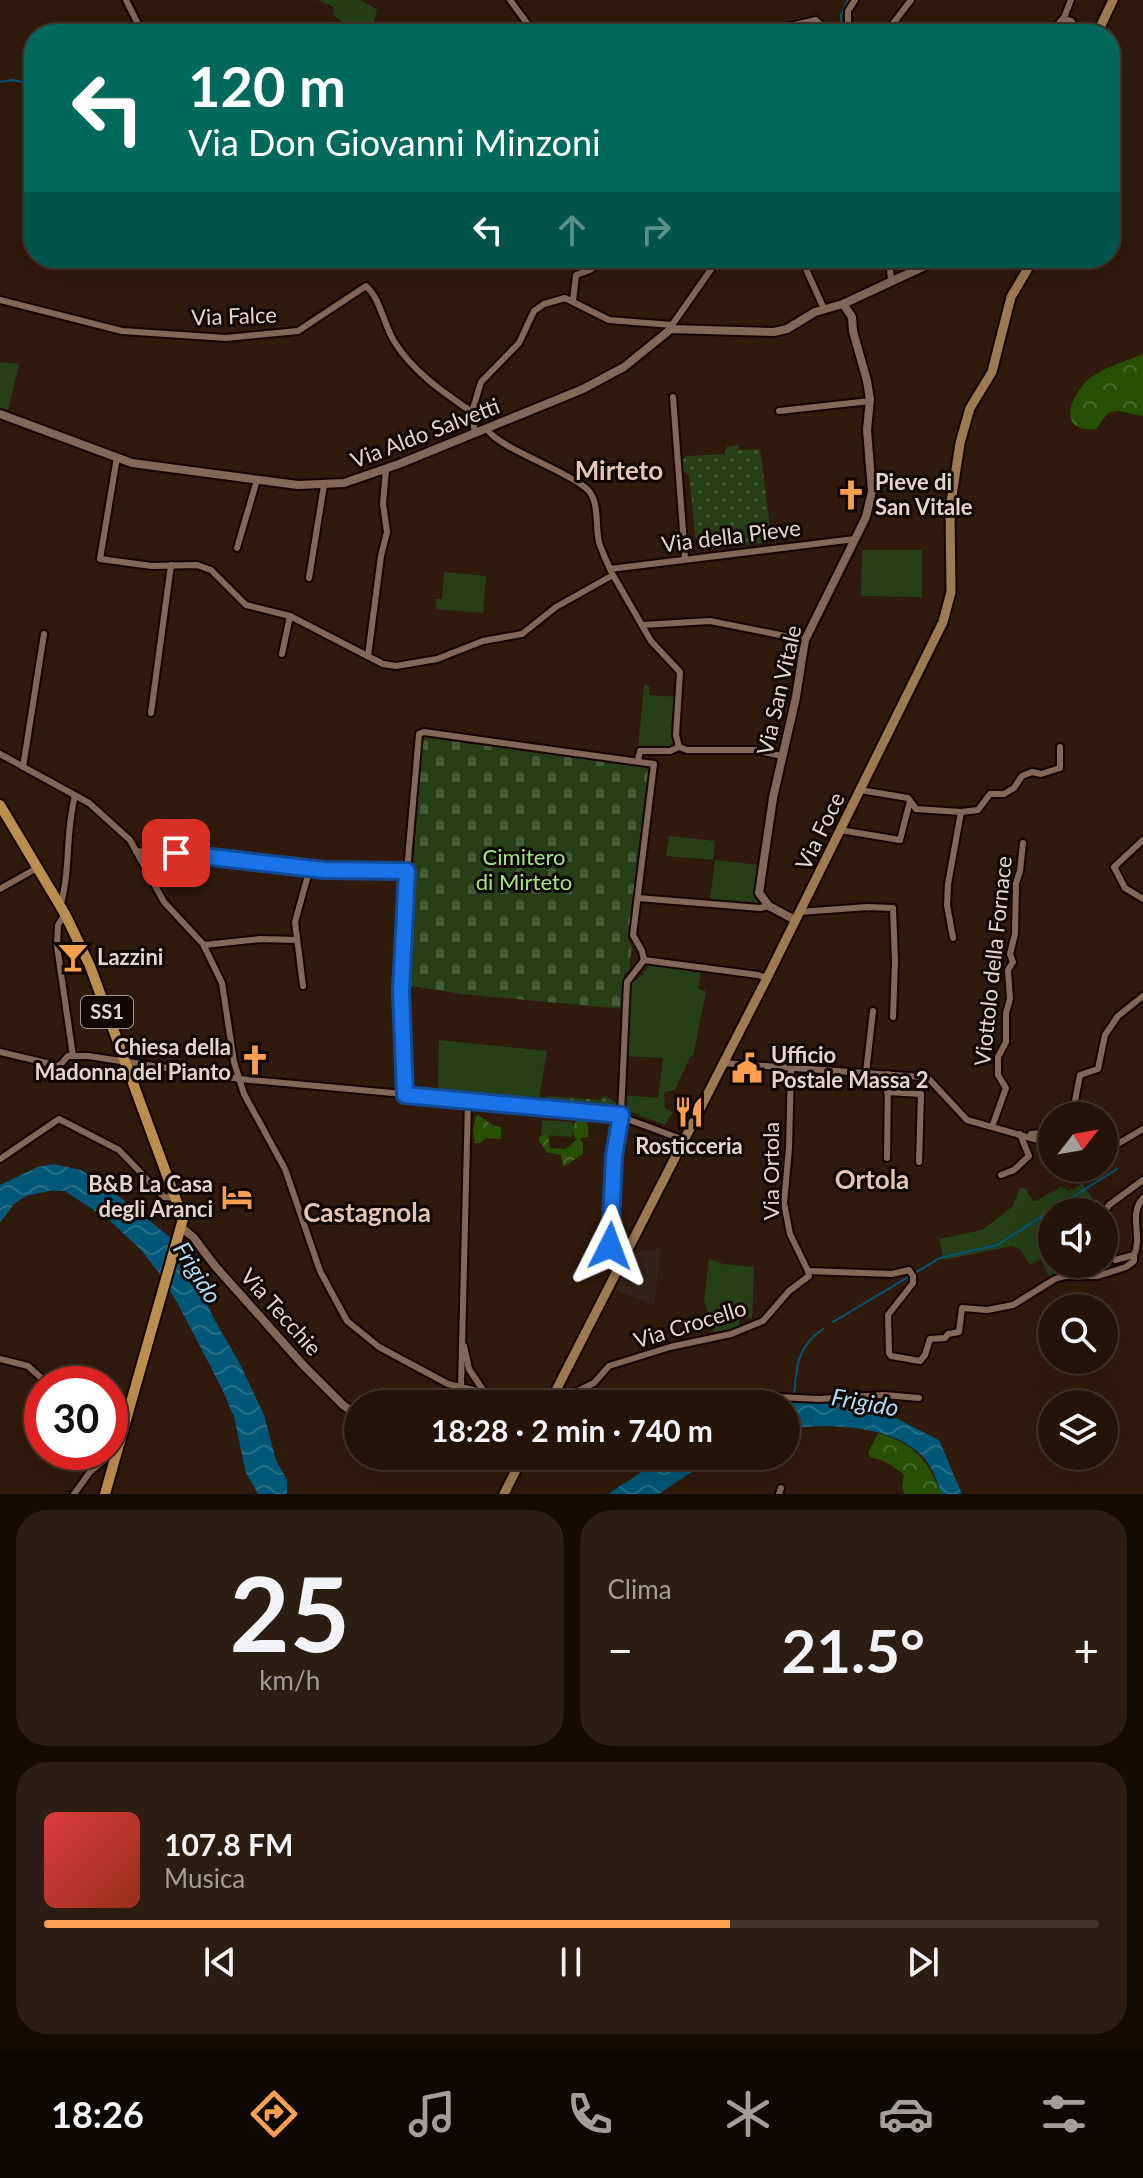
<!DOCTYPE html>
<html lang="it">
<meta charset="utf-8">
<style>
:root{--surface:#241408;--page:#2c1d12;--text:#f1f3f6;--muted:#a39e9c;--line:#413329;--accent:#fa9f4f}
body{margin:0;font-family:Lato,sans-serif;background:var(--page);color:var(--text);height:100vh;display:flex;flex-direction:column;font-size:30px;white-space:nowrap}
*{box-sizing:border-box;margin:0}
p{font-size:26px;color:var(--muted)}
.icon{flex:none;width:44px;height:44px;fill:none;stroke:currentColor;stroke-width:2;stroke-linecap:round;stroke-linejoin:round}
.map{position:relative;height:1494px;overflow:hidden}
.side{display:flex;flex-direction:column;gap:16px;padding:16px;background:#140b04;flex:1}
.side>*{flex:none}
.hud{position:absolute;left:24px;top:24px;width:1096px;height:244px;border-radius:32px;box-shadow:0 8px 32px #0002,0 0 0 2px var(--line);background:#00695c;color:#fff;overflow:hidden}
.needle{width:52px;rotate:59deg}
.tools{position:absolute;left:1038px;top:1102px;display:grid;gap:16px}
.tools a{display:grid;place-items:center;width:80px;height:80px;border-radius:50%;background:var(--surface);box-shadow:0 8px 32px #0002,0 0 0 2px var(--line);font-size:40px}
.speed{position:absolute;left:24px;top:1366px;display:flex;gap:16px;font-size:40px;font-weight:700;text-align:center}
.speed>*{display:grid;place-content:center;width:104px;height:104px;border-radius:50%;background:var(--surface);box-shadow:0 8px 32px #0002,0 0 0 2px var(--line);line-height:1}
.speed .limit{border:12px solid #d22;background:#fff;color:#111}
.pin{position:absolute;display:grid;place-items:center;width:68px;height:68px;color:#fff;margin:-34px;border-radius:16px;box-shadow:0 4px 12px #0006}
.me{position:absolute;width:88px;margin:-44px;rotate:3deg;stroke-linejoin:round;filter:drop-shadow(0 0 6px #0008)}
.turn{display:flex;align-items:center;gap:28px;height:168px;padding:0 32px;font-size:36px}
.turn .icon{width:104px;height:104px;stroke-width:2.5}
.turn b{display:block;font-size:56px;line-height:68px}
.lanes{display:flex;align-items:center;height:76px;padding:0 32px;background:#0003;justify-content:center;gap:40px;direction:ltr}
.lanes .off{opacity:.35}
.big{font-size:60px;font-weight:700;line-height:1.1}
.side .widget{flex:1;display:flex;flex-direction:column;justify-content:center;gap:12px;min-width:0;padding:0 28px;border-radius:32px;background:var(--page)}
.side .dial{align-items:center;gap:0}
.dial b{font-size:104px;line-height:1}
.song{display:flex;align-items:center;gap:24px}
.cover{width:96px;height:96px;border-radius:12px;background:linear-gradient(135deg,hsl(0 70% 55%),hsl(10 70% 35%))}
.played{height:8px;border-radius:4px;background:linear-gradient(90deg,var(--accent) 65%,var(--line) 65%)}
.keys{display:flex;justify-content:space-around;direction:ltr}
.heat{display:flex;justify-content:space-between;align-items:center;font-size:44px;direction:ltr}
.side .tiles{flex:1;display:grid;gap:16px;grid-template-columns:1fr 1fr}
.widget:last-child{grid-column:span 2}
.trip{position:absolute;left:344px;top:1390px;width:456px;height:80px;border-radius:40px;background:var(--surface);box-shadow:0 8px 32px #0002,0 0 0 2px var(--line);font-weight:700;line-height:80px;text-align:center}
.dock{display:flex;height:128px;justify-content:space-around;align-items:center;background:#0e0803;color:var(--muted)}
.dock .icon{width:56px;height:56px}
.dock .current{color:var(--accent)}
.dock b{font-size:36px;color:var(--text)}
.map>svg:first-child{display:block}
.commercial{fill:#34231b}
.green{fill:#263f16}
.forest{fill:url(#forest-crowns)}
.cemetery{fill:url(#cemetery-stones)}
.garden{fill:url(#garden-dots)}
.water{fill:url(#water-waves)}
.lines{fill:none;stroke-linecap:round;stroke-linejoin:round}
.stream{stroke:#005777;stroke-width:2}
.minor-casing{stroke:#170400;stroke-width:10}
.tertiary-casing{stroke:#170400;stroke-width:12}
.secondary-casing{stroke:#170400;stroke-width:13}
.primary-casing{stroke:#170400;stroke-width:14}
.minor{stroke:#836757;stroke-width:6}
.tertiary{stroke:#836757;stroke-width:8}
.secondary{stroke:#9e7a52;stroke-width:9}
.primary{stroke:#ba8e4e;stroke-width:10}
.route-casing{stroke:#114b97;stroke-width:20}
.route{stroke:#1a73e8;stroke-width:14}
.labels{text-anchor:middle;stroke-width:6;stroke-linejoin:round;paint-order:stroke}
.shield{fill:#110703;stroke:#a5978f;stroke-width:2}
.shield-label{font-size:20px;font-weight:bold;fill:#e4d5cb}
.street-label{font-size:22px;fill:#e4d5cb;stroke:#110703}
.poi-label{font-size:22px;font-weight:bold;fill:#e4d5cb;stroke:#110703;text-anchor:start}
.park-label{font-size:22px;fill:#a6e385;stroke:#110703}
.water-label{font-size:24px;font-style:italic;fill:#b1ddf4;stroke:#110703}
.quarter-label{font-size:26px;font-weight:bold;fill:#e4c5b3;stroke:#110703}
</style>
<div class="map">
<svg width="1143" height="1494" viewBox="0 0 1143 1494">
<defs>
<pattern id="forest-crowns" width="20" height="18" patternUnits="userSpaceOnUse" patternTransform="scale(2)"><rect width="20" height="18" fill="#275005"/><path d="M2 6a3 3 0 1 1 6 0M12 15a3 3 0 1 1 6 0" fill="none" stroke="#466828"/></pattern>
<pattern id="cemetery-stones" width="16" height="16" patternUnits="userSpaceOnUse" patternTransform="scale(2)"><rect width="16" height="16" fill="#263f16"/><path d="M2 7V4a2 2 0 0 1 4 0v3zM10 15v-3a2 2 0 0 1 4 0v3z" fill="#455a37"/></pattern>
<pattern id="garden-dots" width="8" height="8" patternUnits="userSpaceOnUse" patternTransform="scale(2)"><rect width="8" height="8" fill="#263f16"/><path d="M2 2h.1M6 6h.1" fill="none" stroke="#455a37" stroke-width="1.8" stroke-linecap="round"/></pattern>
<pattern id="water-waves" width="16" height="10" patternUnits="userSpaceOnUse" patternTransform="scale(2)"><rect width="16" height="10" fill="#005777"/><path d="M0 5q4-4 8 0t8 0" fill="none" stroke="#256e89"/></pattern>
</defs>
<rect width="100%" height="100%" fill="#301a0b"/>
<path class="commercial" d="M633 1249H661L654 1306 613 1288Z"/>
<g class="green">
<path d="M318 0H360L377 9 373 24 366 31C354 31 341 23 333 14L334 7Z"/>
<path d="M0 362 19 364 8 410 0 408Z"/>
<path d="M862 550H922V597L861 596Z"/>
<path d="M444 572 486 576 483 613 436 609V599H442Z"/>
<path d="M644 685 649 686V695L678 697 674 742 670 749H638Z"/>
<path d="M669 836 715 841 713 860 666 856Z"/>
<path d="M715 860 759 865 755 890 759 905 710 901Z"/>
<path d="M650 964 701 973 698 989 706 991 693 1056 690 1057 675 1090 664 1092 665 1108 673 1112 665 1125 623 1109V1095L658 1098 663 1058 625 1056 629 985 642 975Z"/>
<path d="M439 1040 547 1051 539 1100 438 1091Z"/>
<path d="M542 1120 573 1122 572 1137 541 1135Z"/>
<path d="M1083 1184 1095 1202 1103 1208 1101 1212H1052V1264H1084L1087 1272 1050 1278 1041 1260 1030 1265 1021 1250 1012 1246 944 1260 939 1239 982 1230 1012 1207 1020 1188H1025L1033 1201H1036L1062 1186 1068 1191Z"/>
<path d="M709 1259 724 1264 754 1267 752 1319 749 1317 739 1321 740 1328 714 1335 704 1299Z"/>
</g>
<g class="forest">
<path d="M1143 354V416L1118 411 1108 413 1096 429C1055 433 1071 394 1090 378 1104 367 1127 361 1143 354Z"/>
<path d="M478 1115 494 1126 501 1127V1139L486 1138 480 1143H475L473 1130 476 1116Z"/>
<path d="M584 1116C588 1120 589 1131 588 1137L580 1138 583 1144V1154L563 1167 561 1155 547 1152 539 1141V1137L548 1133 550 1148 566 1149 576 1140 572 1129 578 1117Z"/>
<path d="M878 1433C916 1445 927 1459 942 1494H905L902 1488 904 1474 884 1461 870 1457 868 1453Z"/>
</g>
<path class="cemetery" d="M422 737 649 768 628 940 632 945 629 971 624 974 623 1009 462 994 405 985Z"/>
<g class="garden">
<path d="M738 445 739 450 760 449 772 542 704 550 703 541H696L689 475 682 471 681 462 686 456 725 454 726 447Z"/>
<path d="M604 1095 616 1103V1107L546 1101 547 1096 600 1100Z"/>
</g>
<g class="water">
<path d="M53 1164 81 1170 102 1183 171 1238 183 1251 213 1317 239 1362 264 1415 276 1460 287 1480V1494H258L246 1473 234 1417 222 1389 178 1304 159 1273 141 1250 110 1221 65 1191H49L26 1196 14 1204 0 1223V1185L38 1167Z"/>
<path d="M778 1400 860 1403 876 1408 939 1440 962 1494H942C938 1485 935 1474 930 1466 904 1424 828 1423 786 1429V1404H761Z"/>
<path d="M652 1456H715L659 1494H608L643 1471 641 1463Z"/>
</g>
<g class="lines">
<g class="stream">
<path d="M842 34 841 15 848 0"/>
<path d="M0 82 12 80 34 84"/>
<path d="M451 258C479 269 491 272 518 258"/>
<path d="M541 258 556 266 571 269"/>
<path d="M578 267 594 258"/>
<path d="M833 1322 940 1258 997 1245 1117 1169"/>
<path d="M794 1397C796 1368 797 1346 823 1329"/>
</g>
<g class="minor-casing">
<g id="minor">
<path d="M126 0 143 34"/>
<path d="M510 0 535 34"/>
<path d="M1063 20 1071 0"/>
<path d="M721 34 728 29 773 30 816 20 821 25V34"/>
<path d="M848 34V11L855 0"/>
<path d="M885 34 911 0"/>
<path d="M801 258 824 309"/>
<path d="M889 258 891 280"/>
<path d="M913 258 917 270"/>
<path d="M0 300 122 331 226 338 298 331 366 286C380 298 384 325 394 341 412 371 444 393 472 412L475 434"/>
<path d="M573 301 576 275 590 270 603 258"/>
<path d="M672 325 719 258"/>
<path d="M673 397 685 558"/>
<path d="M779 411 870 401"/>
<path d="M472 412 481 382 519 343 534 311 544 304 565 298 609 320 672 325"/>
<path d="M487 429C498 448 566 470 587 489 600 501 595 526 599 542 602 552 607 562 611 571"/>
<path d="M117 457 100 559 152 566 197 565 211 570 246 605 290 616 383 664 396 666 437 659 483 641 522 634 556 607 613 575 651 641 680 672 676 735 679 747"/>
<path d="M237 548 257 480"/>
<path d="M610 569 855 539"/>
<path d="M309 578 324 485"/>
<path d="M642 625 710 621 805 640"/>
<path d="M282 654 290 616"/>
<path d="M368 656 381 556 387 532 383 504 386 469"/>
<path d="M151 713 171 565"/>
<path d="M0 754 89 803 130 840 164 902 203 944 222 983 234 1062 244 1094 285 1169 320 1271 347 1321 379 1347 448 1384 485 1393 539 1398"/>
<path d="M638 760 640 751H670L679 747 687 750H755L782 756"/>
<path d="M23 767 44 634"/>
<path d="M860 790 908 798 916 809 961 812 978 810 990 794H1004L1014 788 1022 776 1032 772 1041 774 1060 768V747"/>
<path d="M840 830 900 840 910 801"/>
<path d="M1143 840 1114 867 1125 888 1143 899"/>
<path d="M136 851 324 870 407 871"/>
<path d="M0 889 37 868"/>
<path d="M638 898 760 908 769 906"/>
<path d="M60 907C71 870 65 833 75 796"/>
<path d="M799 912 868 907 893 908 895 962 893 1017"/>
<path d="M65 914 58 925 57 946 73 1056"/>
<path d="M953 938 947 905 948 884 961 812"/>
<path d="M204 945 260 939 296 940"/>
<path d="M644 960 758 975 767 978"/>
<path d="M303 986 295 922 310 868"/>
<path d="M0 1052 59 1066 68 1056H88L240 1079 611 1113 684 1140"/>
<path d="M723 1063 922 1077 929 1079 967 1120 1052 1144"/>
<path d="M791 1066 789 1148 784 1203 790 1234 808 1271"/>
<path d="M866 1073 873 1011"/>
<path d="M887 1092 921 1094 919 1162"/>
<path d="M405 1095 401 991 407 871 419 734 424 732 654 764 633 935 642 951 644 960"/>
<path d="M1072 1116 1080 1075 1098 1069 1105 1035 1118 1016 1143 996"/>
<path d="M992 1127 1006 1088 998 1075V1057L1006 1042V1013L1010 999 1008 970 1013 962 1010 954 1015 934 1016 883 1020 871 1023 843"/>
<path d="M1031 1134 1052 1132"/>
<path d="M1104 1152 1143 1129"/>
<path d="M887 1158 888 1074"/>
<path d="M0 1159 59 1119 119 1150 164 1197 176 1198"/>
<path d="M1001 1175 1014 1170 1029 1156 1020 1134"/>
<path d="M1104 1213 1109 1205 1143 1180"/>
<path d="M1104 1247 1115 1260 1134 1255C1143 1236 1128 1215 1143 1198"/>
<path d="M627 1253 610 1249V1216L621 1115 627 982 644 960"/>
<path d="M808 1271 892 1274 909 1270 913 1276V1283L888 1315 889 1353 891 1356 920 1361 925 1355 930 1339 945 1338 948 1334 959 1332 962 1308 987 1310 1013 1305 1055 1279 1065 1276H1098L1126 1267 1134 1261V1255"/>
<path d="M464 1346 469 1369 485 1393"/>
<path d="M0 1359 28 1366 48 1384"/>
<path d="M461 1387 468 1101"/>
<path d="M555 1390 564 1394 574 1393 594 1383 609 1366 670 1347 731 1334 763 1321 789 1291 809 1276 808 1271"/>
<path d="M552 1395 588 1404"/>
<path d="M684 1404 737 1395 819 1399 884 1395 919 1398"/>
<path d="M110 1432V1451"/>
<path d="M74 1494 90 1472 109 1456 110 1452"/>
<path d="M779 1494 781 1488"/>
</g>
</g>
<g class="tertiary-casing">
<g id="tertiary">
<path d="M1052 34 1063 20 1071 22 1077 34"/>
<path d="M0 414 132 463 298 485 344 483 399 464 583 389 624 367 671 329 774 332 787 329 815 312 843 304 942 258"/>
<path d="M795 920 769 906 759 893 773 798 796 697 805 640 866 517 872 491 867 430 870 399 867 381 853 331 852 317 843 304"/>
<path d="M182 1228 193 1237 215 1266 304 1366 343 1405 358 1416"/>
<path d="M522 1404 552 1395"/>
</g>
</g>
<g class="secondary-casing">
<g id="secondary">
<path d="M1097 34 1113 0"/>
<path d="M549 1404 767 978 943 622 951 592 950 509 960 443 970 408 992 372 1011 297 1034 258"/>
<path d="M504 1494 523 1456"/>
</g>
</g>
<g class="primary-casing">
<path id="primary" d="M0 805 65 914 90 966 183 1219 105 1494"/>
</g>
<use href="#minor" class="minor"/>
<use href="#tertiary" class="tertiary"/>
<use href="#secondary" class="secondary"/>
<use href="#primary" class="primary"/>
</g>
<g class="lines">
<g class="route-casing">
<path id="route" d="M176 853 324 870 407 871 401 991 405 1095 621 1115 614 1156 610 1246"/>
</g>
<use href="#route" class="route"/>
</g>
<defs>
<g id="church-bare" transform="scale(2.4)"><path d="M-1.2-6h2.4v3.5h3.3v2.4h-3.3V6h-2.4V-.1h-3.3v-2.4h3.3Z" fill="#fa9f4f" stroke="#110703" stroke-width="2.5" paint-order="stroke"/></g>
<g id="bar-bare" transform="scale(2.4)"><path d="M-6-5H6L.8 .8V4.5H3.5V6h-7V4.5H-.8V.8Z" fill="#fa9f4f" stroke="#110703" stroke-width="2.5" paint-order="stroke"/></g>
<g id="civic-bare" transform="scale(2.4)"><path d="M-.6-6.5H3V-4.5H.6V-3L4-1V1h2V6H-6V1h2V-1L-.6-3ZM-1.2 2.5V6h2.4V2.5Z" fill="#fa9f4f" stroke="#110703" stroke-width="2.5" paint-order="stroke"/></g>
<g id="restaurant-bare" transform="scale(2.4)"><path d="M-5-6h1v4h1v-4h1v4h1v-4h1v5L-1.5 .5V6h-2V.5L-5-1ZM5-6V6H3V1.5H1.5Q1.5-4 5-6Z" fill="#fa9f4f" stroke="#110703" stroke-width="2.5" paint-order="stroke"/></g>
<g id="hotel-bare" transform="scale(2.4)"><path d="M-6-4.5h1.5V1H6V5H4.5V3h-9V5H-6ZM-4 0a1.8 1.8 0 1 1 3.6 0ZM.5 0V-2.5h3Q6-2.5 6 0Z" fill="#fa9f4f" stroke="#110703" stroke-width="2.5" paint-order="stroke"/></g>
</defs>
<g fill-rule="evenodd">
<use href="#church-bare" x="851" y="495"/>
<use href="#bar-bare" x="73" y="957"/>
<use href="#church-bare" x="255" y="1060"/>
<use href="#civic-bare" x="747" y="1068"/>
<use href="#restaurant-bare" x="689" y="1112"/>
<use href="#hotel-bare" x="237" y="1197"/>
</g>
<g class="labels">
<rect class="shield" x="81" y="996" width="52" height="32" rx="6"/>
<g class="shield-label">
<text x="107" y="1019">SS1</text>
</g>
<g class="street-label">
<text transform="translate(234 316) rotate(-2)" y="8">Via Falce</text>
<text transform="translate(425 433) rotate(-21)" y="8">Via Aldo Salvetti</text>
<text transform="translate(731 536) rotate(-7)" y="8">Via della Pieve</text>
<text transform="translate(779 690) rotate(-77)" y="8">Via San Vitale</text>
<text transform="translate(820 831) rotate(-64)" y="8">Via Foce</text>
<text transform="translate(993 961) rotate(-84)" y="8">Viottolo della Fornace</text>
<text transform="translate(771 1171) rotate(-90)" y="8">Via Ortola</text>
<text transform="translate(281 1312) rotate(48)" y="8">Via Tecchie</text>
<text transform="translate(690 1324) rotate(-17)" y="8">Via Crocello</text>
</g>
<g class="poi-label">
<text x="875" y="490">Pieve di<tspan x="875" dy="25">San Vitale</tspan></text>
<text x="97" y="965">Lazzini</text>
<text x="231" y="1055" text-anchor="end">Chiesa della<tspan x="231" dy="25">Madonna del Pianto</tspan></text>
<text x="771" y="1063">Ufficio<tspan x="771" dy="25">Postale Massa 2</tspan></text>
<text x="689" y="1154" text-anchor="middle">Rosticceria</text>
<text x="213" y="1192" text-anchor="end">B&amp;B La Casa<tspan x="213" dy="25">degli Aranci</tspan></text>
</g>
<g class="park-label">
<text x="524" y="865">Cimitero<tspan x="524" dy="25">di Mirteto</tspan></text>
</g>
<g class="water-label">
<text transform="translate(197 1273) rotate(58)" y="8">Frigido</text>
<text transform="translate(865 1403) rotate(10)" y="8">Frigido</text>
</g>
<g class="quarter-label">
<text x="619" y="480">Mirteto</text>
<text x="872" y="1189">Ortola</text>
<text x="367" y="1222">Castagnola</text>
</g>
</g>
</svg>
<div class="tools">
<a><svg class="needle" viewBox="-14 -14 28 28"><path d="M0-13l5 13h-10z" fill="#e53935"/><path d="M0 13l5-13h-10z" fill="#a39e9c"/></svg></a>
<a><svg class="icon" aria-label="sound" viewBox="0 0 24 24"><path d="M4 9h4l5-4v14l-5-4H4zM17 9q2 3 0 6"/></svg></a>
<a><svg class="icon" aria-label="search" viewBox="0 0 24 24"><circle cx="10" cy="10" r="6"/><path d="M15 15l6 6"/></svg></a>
<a><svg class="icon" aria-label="layers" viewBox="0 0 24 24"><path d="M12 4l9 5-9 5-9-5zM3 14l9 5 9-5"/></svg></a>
</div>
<div class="speed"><div class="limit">30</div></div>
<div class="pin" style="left:176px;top:853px;background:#d93025"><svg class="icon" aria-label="arrive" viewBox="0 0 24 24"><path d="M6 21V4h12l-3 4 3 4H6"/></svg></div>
<svg class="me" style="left:610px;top:1246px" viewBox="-20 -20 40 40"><path d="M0-17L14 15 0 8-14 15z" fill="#1a73e8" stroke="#fff" stroke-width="4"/></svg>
<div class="trip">18:28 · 2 min · 740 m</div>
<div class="hud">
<div class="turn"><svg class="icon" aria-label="left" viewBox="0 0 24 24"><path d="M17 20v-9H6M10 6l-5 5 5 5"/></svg><div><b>120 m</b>Via Don Giovanni Minzoni</div></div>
<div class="lanes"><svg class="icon" aria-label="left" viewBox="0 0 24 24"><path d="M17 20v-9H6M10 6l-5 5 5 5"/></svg><svg class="icon off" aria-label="ahead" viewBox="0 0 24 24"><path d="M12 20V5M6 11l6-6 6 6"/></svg><svg class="icon off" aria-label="right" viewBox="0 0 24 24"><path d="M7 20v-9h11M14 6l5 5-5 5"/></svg></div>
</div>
</div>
<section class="side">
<div class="tiles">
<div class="widget dial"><b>25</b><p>km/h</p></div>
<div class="widget"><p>Clima</p>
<div class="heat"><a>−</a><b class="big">21.5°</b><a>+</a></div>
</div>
<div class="widget">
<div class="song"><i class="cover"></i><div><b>107.8 FM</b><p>Musica</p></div></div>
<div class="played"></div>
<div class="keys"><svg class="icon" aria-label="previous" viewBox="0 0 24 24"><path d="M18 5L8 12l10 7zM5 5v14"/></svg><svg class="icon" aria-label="pause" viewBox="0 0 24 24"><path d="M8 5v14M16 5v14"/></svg><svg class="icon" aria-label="next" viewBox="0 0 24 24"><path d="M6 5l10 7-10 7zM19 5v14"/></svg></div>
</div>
</div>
</section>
<nav class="dock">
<b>18:26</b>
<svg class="icon current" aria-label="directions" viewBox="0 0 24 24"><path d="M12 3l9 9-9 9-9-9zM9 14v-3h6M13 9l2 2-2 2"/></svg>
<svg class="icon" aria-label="music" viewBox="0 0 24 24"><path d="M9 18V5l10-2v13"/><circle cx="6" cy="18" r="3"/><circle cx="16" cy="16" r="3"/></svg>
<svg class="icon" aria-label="phone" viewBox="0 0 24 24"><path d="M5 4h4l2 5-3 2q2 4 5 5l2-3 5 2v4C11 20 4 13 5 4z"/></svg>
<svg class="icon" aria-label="climate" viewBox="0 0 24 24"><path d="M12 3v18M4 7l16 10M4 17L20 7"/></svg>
<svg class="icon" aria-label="car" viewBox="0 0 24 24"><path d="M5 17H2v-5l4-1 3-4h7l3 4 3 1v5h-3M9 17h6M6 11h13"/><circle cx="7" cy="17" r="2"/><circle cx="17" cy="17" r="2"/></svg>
<svg class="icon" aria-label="filters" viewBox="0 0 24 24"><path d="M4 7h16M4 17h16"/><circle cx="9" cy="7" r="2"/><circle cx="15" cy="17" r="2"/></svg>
</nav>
